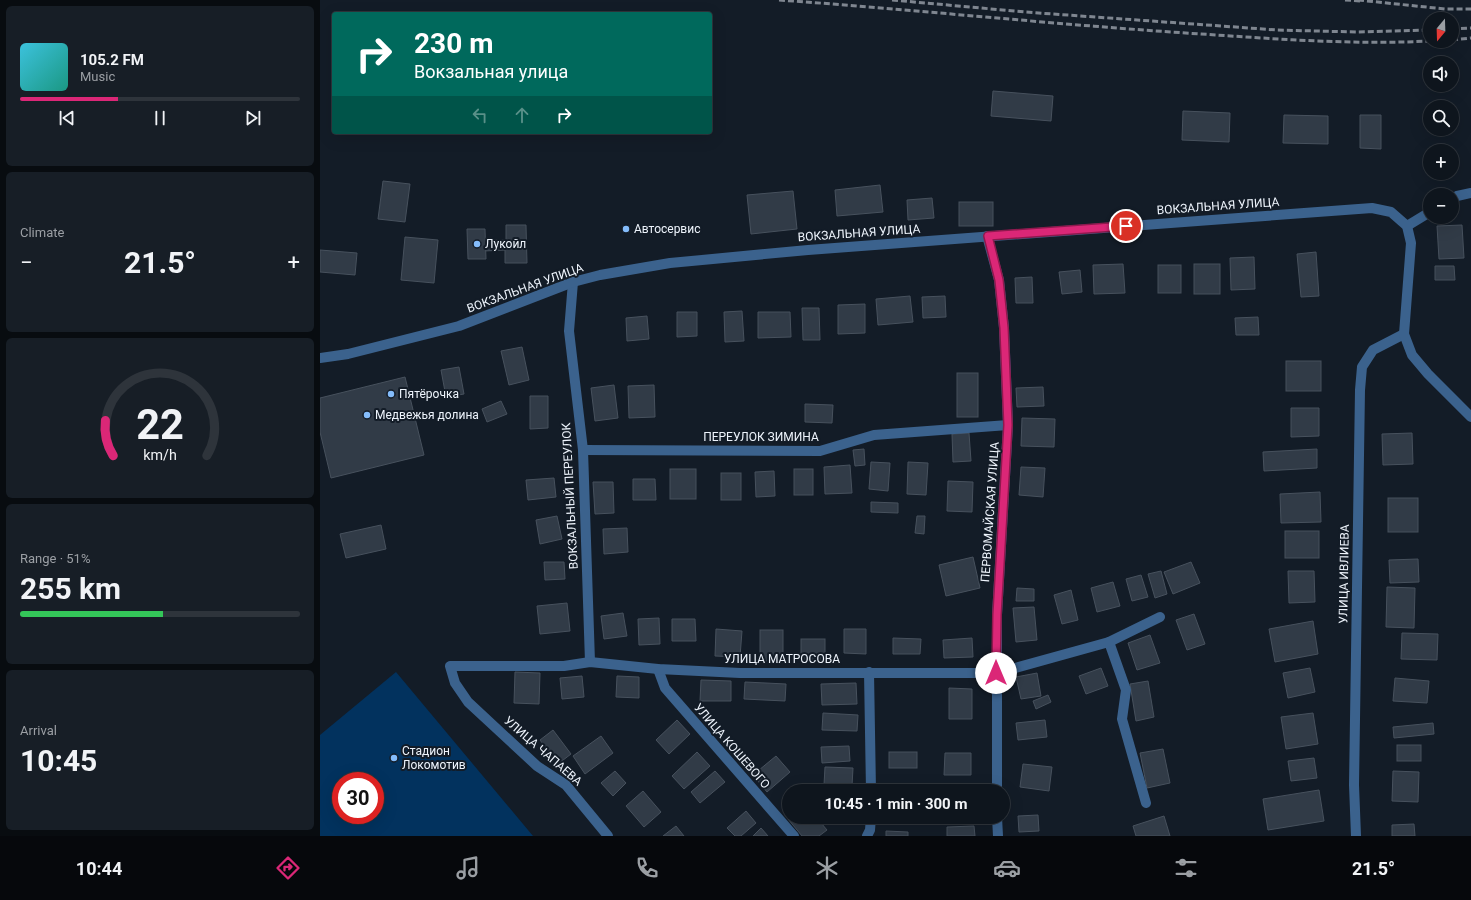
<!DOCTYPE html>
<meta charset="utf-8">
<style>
:root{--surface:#0e151d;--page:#171e26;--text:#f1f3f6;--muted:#9b9fa4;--line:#2e343b;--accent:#db2777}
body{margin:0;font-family:Roboto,sans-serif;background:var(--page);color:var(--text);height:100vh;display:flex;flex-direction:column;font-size:15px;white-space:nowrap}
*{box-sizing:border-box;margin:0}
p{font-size:13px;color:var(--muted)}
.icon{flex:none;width:22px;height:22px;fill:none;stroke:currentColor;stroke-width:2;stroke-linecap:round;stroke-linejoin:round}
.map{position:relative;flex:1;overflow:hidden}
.details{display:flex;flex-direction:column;gap:6px;padding:6px;background:#080c10;width:320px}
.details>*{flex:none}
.hud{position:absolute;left:12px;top:12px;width:380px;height:122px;border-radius:4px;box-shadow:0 4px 16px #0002,0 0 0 1px var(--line);background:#00695c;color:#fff;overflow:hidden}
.needle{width:26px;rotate:199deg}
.fabs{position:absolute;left:1103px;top:12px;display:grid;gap:8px}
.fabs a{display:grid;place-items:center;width:36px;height:36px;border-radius:50%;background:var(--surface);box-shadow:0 4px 16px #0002,0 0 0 1px var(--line);font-size:20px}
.speed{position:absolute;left:12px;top:772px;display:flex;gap:8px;font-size:20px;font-weight:700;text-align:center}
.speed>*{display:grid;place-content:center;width:52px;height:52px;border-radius:50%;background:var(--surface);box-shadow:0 4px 16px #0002,0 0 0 1px var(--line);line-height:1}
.speed .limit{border:6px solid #d22;background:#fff;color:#111}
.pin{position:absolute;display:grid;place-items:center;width:34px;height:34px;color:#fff;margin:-17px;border:2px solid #fff;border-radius:50%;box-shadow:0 1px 4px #0007}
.me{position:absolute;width:44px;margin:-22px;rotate:0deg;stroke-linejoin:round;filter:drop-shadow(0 0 3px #0008)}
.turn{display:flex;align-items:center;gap:14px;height:84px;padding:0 16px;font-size:18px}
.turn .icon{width:52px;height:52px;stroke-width:2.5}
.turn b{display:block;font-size:28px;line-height:34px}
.lanes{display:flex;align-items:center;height:38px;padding:0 16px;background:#0003;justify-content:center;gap:20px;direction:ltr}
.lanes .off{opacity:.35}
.big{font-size:30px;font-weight:700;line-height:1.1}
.details .widget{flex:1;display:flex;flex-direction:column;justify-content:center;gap:6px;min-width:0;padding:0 14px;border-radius:6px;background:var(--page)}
.details .dial{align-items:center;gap:0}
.dial svg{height:104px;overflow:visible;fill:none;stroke:var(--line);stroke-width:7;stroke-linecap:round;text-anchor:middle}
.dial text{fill:var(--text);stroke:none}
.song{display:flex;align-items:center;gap:12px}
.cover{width:48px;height:48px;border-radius:6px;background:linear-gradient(135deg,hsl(190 70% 55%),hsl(170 70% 35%))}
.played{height:4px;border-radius:2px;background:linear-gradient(90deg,var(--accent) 35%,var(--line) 35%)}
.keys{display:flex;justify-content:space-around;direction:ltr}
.heat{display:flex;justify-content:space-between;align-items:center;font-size:22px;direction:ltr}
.charge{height:6px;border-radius:3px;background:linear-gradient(90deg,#34c759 51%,var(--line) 0)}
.trip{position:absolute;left:462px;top:784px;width:228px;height:40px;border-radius:20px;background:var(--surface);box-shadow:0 4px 16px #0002,0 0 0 1px var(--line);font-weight:700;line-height:40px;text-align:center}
.tabs{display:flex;height:64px;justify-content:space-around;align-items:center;background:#06080c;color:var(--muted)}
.tabs .icon{width:28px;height:28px}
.tabs .active{color:var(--accent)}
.tabs b{font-size:18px;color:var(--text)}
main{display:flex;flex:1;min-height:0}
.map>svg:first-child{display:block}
.green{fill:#02325e;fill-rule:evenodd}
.building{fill:#313b47;stroke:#47515d}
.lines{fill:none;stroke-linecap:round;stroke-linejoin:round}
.minor{stroke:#3b628d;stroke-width:10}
.tertiary{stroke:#3b628d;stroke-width:10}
.rail{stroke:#7f8690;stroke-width:3;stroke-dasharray:6 3;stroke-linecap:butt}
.route-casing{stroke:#8e194d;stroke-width:10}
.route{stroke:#db2777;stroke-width:7}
.poi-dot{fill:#84bcfb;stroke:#131c27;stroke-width:1.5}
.labels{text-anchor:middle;stroke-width:4;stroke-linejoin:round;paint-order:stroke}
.street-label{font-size:12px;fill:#eef4fc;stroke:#131c27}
.poi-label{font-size:12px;fill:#eef4fc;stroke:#131c27;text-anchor:start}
</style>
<main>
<section class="details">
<div class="widget">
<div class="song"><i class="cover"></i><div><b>105.2 FM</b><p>Music</p></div></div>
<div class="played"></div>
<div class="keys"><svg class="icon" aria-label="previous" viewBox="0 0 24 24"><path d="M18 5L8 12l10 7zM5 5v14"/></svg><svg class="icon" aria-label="pause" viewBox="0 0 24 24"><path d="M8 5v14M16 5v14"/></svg><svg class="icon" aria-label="next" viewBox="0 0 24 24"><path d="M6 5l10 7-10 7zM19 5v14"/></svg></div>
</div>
<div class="widget"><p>Climate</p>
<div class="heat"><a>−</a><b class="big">21.5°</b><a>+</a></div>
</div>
<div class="widget dial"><svg viewBox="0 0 100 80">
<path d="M14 69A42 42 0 1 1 86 69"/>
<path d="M14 69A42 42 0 0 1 8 42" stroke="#db2777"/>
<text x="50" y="56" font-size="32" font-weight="700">22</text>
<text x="50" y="72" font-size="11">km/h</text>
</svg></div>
<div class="widget"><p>Range · 51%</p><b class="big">255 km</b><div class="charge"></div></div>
<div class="widget"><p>Arrival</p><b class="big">10:45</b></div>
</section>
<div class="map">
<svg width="1151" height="836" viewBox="0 0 1151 836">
<rect width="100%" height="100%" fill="#131c27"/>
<path class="green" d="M76 672 213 836H0V735ZM21 781H55V815H21Z"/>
<g class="building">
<path d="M673 91 733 96 731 121 671 116Z"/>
<path d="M863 111 910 113 909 142 862 140Z"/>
<path d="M964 115 1008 116V144L963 143Z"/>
<path d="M1040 115H1061V149L1040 148Z"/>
<path d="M63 181 90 184 85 222 58 219Z"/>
<path d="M560 185 563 212 517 216 515 190Z"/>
<path d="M473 191 477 229 431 234 427 195Z"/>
<path d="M612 198 614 218 588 220 587 200Z"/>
<rect x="639" y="202" width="34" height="24"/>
<path d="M186 225H206L207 263H185V250L164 251V240H186Z"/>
<path d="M1142 225 1144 258 1119 259 1117 226Z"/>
<path d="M147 229H165L166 259H148Z"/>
<path d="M85 237 118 240 114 283 81 280Z"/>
<path d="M0 250 37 253 35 275 0 272Z"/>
<path d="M996 252 999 296 981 297 977 254Z"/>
<path d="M934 257 935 289 911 290 910 258Z"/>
<path d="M803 264 805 293 774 294 773 265Z"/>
<rect x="874" y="264" width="26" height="30"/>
<rect x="838" y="265" width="23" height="28"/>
<path d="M1115 266H1134L1135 280H1115Z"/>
<path d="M760 270 762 292 742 294 739 272Z"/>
<path d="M712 277 713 303H696L695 278Z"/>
<path d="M590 296 593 322 558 325 556 299Z"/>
<path d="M625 296 626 317 603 318 602 297Z"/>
<path d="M545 304V333L518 334V305Z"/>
<path d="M482 308H499L500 340H483Z"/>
<path d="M422 311 424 341 405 342 404 312Z"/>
<path d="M357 312H377V336L357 337Z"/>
<path d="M438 312H470L471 337 438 338Z"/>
<path d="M327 316 329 339 307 341 306 318Z"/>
<path d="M938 317 939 335H916L915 318Z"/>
<path d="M202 347 209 380 189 385 181 351Z"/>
<rect x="966" y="361" width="35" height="30"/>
<path d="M139 367 144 394 126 397 121 370Z"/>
<rect x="637" y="373" width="21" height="44"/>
<path d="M85 377 104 455 11 478 0 432V398Z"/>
<path d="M294 385 298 418 275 421 271 388Z"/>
<path d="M334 385 335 417 309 418 308 386Z"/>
<path d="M723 387 724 406 697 407 696 388Z"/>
<path d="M210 396H228V428L210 429Z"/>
<path d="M181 401 187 414 167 422 162 409Z"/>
<path d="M485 404 513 405 512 423 485 422Z"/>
<path d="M971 408H999V436L971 437Z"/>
<path d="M702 418 735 419 734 447 701 446Z"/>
<path d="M649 433 651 461 633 462 632 434Z"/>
<path d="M1092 433 1093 464 1063 465 1062 434Z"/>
<path d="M544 449 545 465 535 466 533 450Z"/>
<path d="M997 449V468L944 471 943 452Z"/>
<path d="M551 462 570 463 568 491 549 489Z"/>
<path d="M588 462 608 463 606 495 587 494Z"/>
<path d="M530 465 532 493 505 494 504 467Z"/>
<path d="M701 467 725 468 723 497 699 495Z"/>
<rect x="350" y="469" width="26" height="30"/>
<rect x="474" y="469" width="19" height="26"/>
<path d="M454 471 455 496 436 497 435 472Z"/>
<rect x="401" y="473" width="20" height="27"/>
<path d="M234 478 236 497 208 500 206 480Z"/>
<path d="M313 479H335L336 500H313Z"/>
<path d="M628 481 653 482 652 512 627 511Z"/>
<path d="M273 482H293L294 513 275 514Z"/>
<path d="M1000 492 1001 522 961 523 960 494Z"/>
<rect x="1068" y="498" width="30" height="34"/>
<path d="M551 502 578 503V513L551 512Z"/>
<path d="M237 516 242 539 220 544 216 520Z"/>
<path d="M597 516H605L604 534 595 533Z"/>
<path d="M61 525 66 549 26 558 20 534Z"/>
<path d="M307 528 308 552 284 554 283 529Z"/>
<rect x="965" y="531" width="34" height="27"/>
<path d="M653 557 660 588 626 596 619 565Z"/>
<path d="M1098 559 1099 582 1070 583 1069 560Z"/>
<path d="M224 562H244L245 579 225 580Z"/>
<path d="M871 562 880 583 853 594 844 572Z"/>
<path d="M841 571 847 594 835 598 828 574Z"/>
<path d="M968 571H994L995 602 969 603Z"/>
<path d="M821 575 828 597 812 601 806 579Z"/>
<path d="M793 582 800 606 777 612 771 588Z"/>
<path d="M1067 587 1095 588 1094 628 1066 627Z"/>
<path d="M697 588 714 589V601H696Z"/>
<path d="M751 590 758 620 742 624 734 595Z"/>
<path d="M247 603 250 631 220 634 217 606Z"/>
<path d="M714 607 717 640 696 642 693 608Z"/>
<path d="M303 613 307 636 284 639 281 616Z"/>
<path d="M874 614 885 644 867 650 856 620Z"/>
<path d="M339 618 340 644 319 645 318 619Z"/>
<path d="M352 619H375L376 641H352Z"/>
<path d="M993 621 998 654 955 662 949 629Z"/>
<path d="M396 629 422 631 420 657 395 656Z"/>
<path d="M524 629H546V654L524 653Z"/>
<rect x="440" y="630" width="23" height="31"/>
<path d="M1082 633 1118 634 1117 660 1081 659Z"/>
<path d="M830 635 840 663 817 670 808 643Z"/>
<path d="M573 638 601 639 600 654H573Z"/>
<path d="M652 638 653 657 624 658 623 640Z"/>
<rect x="481" y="639" width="24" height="22"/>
<path d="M781 668 788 686 766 694 759 676Z"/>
<path d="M990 668 995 692 968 698 963 673Z"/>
<path d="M195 672 220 673 219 704 194 703Z"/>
<path d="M717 673 721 696 701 699 696 677Z"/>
<path d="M262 676 264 697 242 699 240 678Z"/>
<path d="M297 676 319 677V698L296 697Z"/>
<path d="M1075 678 1109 681 1107 703 1073 701Z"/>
<path d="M381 680 411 681V701H380Z"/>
<path d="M828 681 834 717 816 721 810 684Z"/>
<path d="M425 682 466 684 465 701 424 699Z"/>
<path d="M536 683 537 704 502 705 501 684Z"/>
<path d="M629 688 652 689V719H629Z"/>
<path d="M728 695 731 702 716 709 713 701Z"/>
<path d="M503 713 538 715 537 731 502 730Z"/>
<path d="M993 713 998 744 966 749 961 717Z"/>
<path d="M357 720 370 734 349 754 336 740Z"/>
<path d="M725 720 727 737 698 740 696 723Z"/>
<path d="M1113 723 1114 734 1074 738 1073 727Z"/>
<path d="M233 730 251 754 238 764 220 740Z"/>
<path d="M281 736 293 753 265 774 253 756Z"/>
<rect x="1077" y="745" width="24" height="16"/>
<path d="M529 746 530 761 502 763 501 747Z"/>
<path d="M843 749 850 783 827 788 820 753Z"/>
<path d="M377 752 390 766 364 789 352 776Z"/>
<rect x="569" y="752" width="28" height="16"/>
<path d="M625 753H651V775H624Z"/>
<path d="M456 756 470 772 447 792 433 775Z"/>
<path d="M994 758 997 778 971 781 968 761Z"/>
<path d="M703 764 732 767 729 791 700 787Z"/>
<path d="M505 767 533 768 532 786 504 785Z"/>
<path d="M295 771 306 783 293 796 281 783Z"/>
<path d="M395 771 405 782 380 803 371 792Z"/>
<path d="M1073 771 1099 772 1098 802 1072 801Z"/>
<rect x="624" y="790" width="28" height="1"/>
<path d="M999 790 1004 821 948 830 943 799Z"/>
<path d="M323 791 341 812 324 827 306 806Z"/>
<path d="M426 811 436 823 421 836H415L407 828Z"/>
<path d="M718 815 719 831 699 832 698 816Z"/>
<path d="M844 816 850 836H816L813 826Z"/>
<path d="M470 817H496L507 830 499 836H482L468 819Z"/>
<path d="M1094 824 1095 836H1072V825Z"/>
<path d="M356 826 364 836H343Z"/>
<path d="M654 826 655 836H627V827Z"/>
<path d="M441 828 448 836H433Z"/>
<path d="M566 831 588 832V836H566Z"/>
</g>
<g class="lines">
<g class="minor">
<path d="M1132 199 1137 196 1151 193"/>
<path d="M1087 226 1110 212"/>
<path d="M667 236 679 280 684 328 688 425 677 615V791"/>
<path d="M253 282 249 331 263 450 270 662"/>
<path d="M263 450 500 451 554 435 688 425"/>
<path d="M789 642 806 690 802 719 826 803"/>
<path d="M338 669 345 688 474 836"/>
<path d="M549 672 551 791"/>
<path d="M677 817 678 836"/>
<path d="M288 836 246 785 217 766 148 702 135 683 130 666H244L270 662 338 669 420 673H677L789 642 840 617"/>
<path d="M547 836 550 830 551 817"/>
<path d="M1036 836 1034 785 1040 390 1042 367 1053 350 1084 334"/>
</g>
<path class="tertiary" d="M0 358 28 354 139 326 253 282 280 275 350 263 488 250 1052 208 1071 212 1087 226 1091 243 1084 334 1092 355 1108 374 1151 417"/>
<g class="rail">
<path d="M459 0C599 10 740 25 881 34 957 39 1034 45 1110 41"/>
<path d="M572 0 705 12 957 30 1036 32 1110 30"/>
<path d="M1025 0 1042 1"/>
<path d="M1038 0 1125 9H1151"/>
<path d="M1132 29 1151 28"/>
<path d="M1132 40 1151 38"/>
</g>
</g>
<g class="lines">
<g class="route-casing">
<path id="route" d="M676 673 677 615 688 425 684 328 679 280 668 236 806 226"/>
</g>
<use href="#route" class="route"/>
</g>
<g class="poi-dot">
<circle cx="306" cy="229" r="4"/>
<circle cx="157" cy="244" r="4"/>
<circle cx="71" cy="394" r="4"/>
<circle cx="47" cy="415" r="4"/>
<circle cx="74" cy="758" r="4"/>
</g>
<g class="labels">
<g class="street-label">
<text transform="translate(898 206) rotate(-4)" y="4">ВОКЗАЛЬНАЯ УЛИЦА</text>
<text transform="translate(539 233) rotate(-4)" y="4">ВОКЗАЛЬНАЯ УЛИЦА</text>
<text transform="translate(205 288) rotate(-20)" y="4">ВОКЗАЛЬНАЯ УЛИЦА</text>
<text x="441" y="441">ПЕРЕУЛОК ЗИМИНА</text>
<text transform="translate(250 496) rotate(-93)" y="4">ВОКЗАЛЬНЫЙ ПЕРЕУЛОК</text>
<text transform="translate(670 512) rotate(-86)" y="4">ПЕРВОМАЙСКАЯ УЛИЦА</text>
<text transform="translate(1024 574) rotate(-89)" y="4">УЛИЦА ИВЛИЕВА</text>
<text x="462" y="663">УЛИЦА МАТРОСОВА</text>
<text transform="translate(412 746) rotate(49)" y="4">УЛИЦА КОШЕВОГО</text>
<text transform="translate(223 751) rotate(41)" y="4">УЛИЦА ЧАПАЕВА</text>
</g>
<g class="poi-label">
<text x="314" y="233">Автосервис</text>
<text x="165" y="248">Лукойл</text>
<text x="79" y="398">Пятёрочка</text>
<text x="55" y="419">Медвежья долина</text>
<text x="82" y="755">Стадион<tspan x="82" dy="14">Локомотив</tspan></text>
</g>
</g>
</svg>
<div class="fabs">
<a><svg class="needle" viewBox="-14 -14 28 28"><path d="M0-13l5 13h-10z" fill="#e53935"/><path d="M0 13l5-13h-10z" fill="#9b9fa4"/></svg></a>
<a><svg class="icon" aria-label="sound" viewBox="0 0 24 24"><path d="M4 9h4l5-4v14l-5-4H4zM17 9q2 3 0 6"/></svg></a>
<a><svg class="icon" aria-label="search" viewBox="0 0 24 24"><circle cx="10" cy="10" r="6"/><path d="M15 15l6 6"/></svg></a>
<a>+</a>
<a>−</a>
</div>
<div class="speed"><div class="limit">30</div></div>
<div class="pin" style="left:806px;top:226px;background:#d93025"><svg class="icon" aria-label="arrive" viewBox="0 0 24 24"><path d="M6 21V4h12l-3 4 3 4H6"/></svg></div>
<svg class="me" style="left:676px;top:673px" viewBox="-20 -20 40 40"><circle r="19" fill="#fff"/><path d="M0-13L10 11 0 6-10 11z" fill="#db2777"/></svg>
<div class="trip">10:45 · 1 min · 300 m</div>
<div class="hud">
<div class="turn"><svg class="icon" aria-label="right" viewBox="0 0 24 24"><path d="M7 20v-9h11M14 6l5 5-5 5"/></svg><div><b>230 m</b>Вокзальная улица</div></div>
<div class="lanes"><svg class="icon off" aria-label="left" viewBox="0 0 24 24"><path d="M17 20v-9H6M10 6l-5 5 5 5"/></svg><svg class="icon off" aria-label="ahead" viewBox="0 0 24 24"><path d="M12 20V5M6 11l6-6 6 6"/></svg><svg class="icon" aria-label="right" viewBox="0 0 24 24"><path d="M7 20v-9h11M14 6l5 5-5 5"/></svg></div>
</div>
</div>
</main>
<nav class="tabs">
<b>10:44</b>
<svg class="icon active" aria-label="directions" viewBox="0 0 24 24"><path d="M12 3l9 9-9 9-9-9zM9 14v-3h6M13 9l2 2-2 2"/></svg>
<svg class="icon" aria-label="music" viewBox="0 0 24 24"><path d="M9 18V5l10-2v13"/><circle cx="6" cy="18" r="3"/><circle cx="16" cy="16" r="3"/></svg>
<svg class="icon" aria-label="phone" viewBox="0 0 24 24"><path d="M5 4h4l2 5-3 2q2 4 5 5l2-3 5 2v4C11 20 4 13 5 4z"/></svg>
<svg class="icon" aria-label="climate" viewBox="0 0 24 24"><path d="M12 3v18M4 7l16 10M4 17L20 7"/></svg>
<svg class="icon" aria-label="car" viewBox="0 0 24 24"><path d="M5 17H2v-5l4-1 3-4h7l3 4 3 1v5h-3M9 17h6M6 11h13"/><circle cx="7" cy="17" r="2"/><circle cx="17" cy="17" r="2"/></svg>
<svg class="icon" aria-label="filters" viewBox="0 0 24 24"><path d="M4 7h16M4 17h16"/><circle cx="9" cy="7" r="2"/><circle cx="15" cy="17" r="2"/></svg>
<b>21.5°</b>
</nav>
